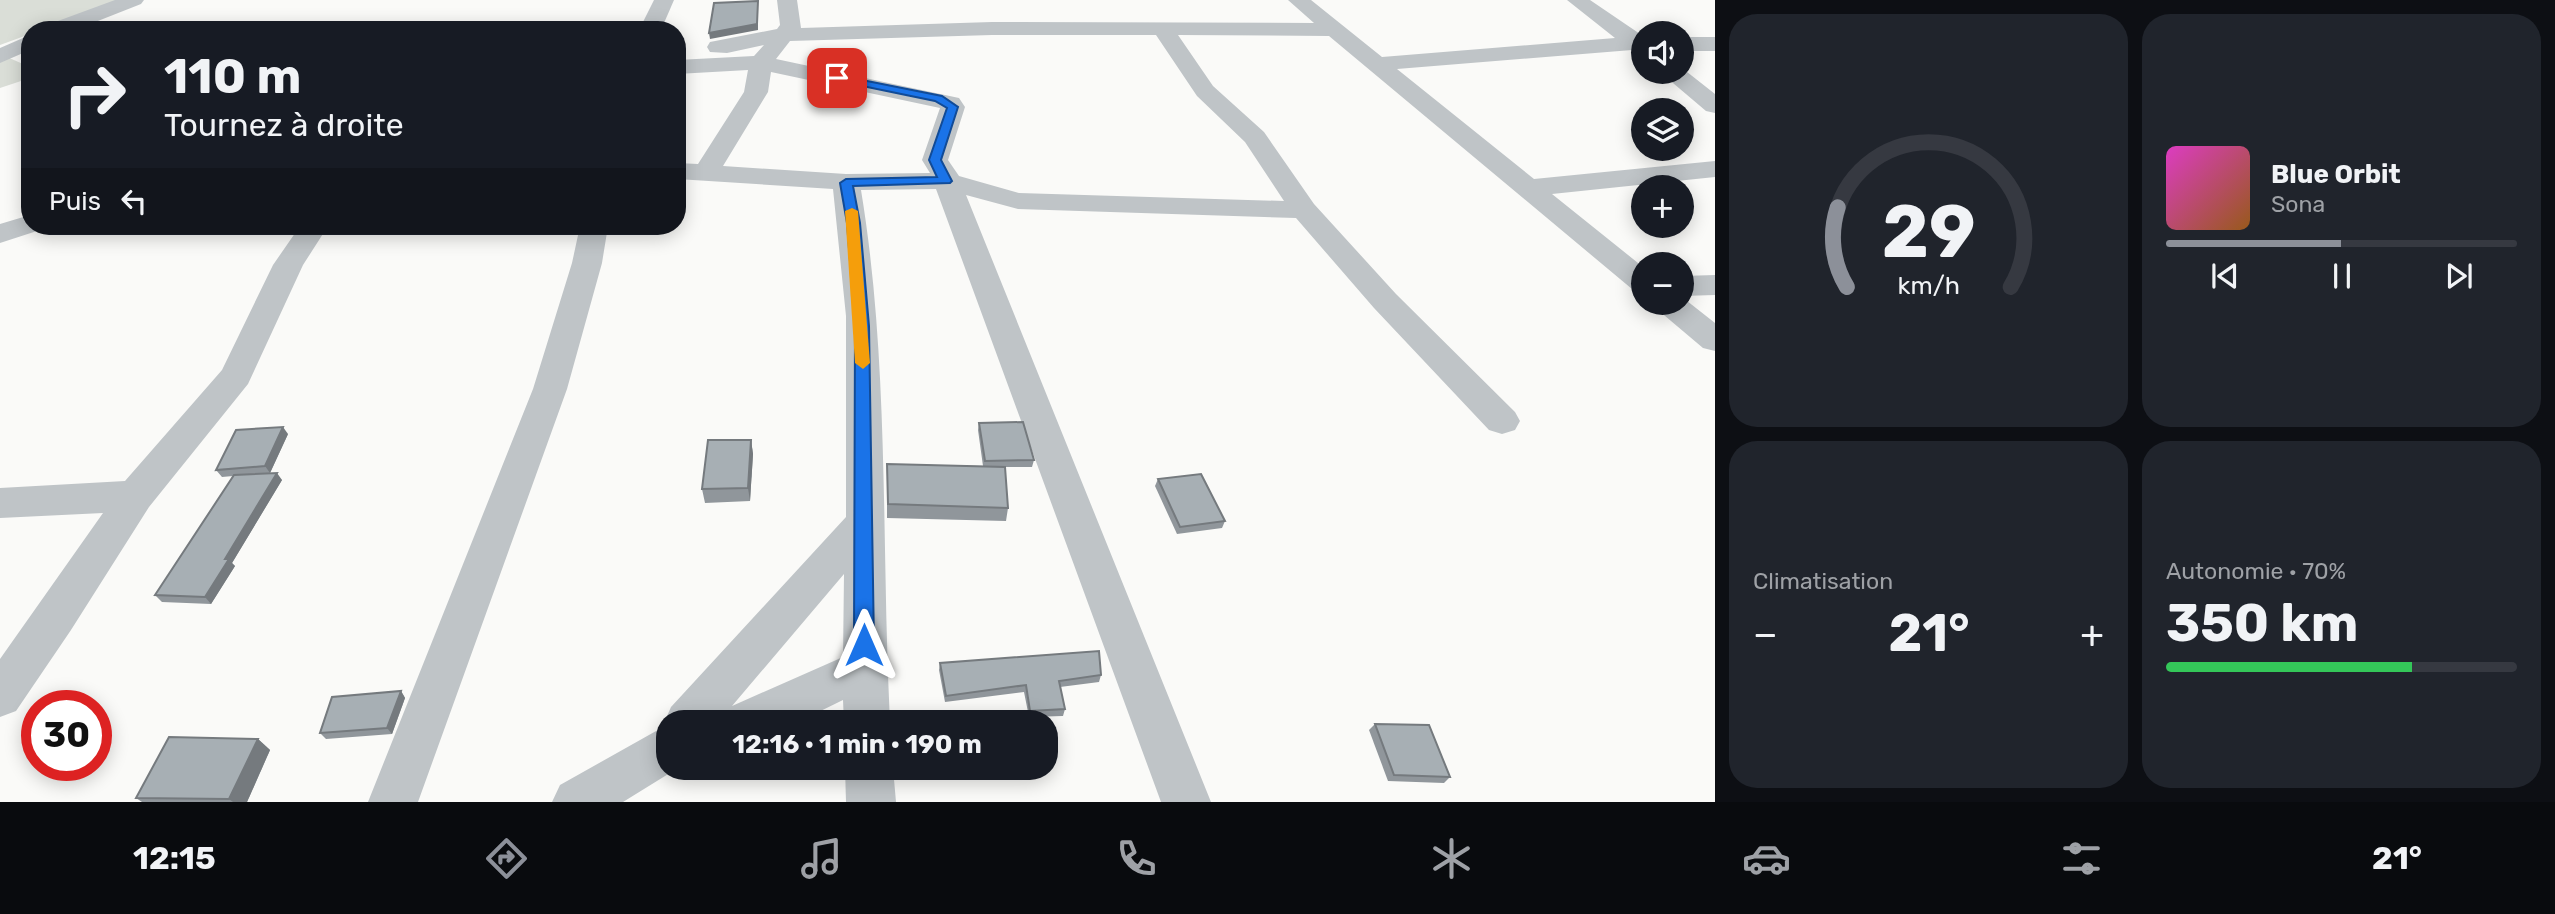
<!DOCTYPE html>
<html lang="fr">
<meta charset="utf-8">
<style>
:root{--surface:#171b24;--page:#20242c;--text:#f1f3f6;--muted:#9ea1a6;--line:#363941;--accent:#8c9099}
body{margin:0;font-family:Rubik,sans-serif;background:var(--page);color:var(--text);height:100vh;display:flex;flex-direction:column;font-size:26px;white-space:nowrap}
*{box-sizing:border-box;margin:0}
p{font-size:23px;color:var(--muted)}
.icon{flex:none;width:38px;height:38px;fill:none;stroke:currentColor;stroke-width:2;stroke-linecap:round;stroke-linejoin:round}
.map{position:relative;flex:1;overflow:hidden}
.side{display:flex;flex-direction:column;gap:14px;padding:14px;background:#0d0f14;width:840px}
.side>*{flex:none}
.banner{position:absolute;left:21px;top:21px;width:665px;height:214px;border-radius:28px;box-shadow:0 4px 18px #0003;background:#171b24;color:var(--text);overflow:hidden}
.controls{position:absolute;left:1631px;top:21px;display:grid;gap:14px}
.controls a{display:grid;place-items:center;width:63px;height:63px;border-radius:50%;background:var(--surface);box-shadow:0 4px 18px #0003;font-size:35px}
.speed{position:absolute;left:21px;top:690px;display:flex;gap:14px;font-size:35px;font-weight:700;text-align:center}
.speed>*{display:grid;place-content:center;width:91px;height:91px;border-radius:50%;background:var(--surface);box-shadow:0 4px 18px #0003;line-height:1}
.speed .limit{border:10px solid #d22;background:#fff;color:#111}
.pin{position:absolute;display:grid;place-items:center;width:60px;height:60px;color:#fff;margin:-30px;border-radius:14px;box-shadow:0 4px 10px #0006}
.me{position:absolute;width:77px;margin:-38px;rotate:0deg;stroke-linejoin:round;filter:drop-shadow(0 0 5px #0008)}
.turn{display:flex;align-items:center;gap:24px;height:147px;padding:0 28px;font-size:32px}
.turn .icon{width:91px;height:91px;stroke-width:2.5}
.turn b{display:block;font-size:49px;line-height:60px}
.then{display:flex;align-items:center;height:66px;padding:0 28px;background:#0003;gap:14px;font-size:26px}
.big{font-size:52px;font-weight:700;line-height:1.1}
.side .card{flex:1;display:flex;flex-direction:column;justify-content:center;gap:10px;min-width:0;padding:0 24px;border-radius:28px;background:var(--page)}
.side .dial{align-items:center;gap:0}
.dial svg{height:182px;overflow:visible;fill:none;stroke:var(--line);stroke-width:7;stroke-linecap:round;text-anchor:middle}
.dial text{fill:var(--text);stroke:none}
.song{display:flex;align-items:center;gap:21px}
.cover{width:84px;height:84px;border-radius:10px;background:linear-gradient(135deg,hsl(310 70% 55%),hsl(30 70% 35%))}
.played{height:7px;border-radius:4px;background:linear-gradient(90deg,var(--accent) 50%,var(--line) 50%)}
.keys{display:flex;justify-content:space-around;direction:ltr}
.heat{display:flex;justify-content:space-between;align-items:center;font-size:38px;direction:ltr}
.charge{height:10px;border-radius:5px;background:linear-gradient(90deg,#34c759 70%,var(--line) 0)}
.side .tiles{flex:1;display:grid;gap:14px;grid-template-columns:repeat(2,1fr)}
.trip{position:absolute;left:656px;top:710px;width:402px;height:70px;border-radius:28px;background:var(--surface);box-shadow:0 4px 18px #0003;font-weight:700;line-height:70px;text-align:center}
.tab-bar{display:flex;height:112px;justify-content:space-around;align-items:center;background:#090b0e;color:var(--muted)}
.tab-bar .icon{width:49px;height:49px}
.tab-bar .active{color:var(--accent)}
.tab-bar b{font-size:32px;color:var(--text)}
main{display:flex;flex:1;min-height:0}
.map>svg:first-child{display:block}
.green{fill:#daded7}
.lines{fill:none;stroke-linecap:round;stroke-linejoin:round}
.street{fill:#bfc4c7;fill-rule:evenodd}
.wall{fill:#90969b}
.shaded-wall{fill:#757a7e}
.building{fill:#a7afb4;stroke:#757a7e;stroke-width:2}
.route{fill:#1a73e8;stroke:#114b97;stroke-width:2}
.slow{fill:#f59e0b}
</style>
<main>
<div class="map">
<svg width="1715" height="802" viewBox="0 0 1715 802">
<rect width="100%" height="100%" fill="#fafaf8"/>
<g class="green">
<path d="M0 0H124L42 30H30V34L0 45Z"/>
<path d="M0 54 30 67V78L0 88Z"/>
</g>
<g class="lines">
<g class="street">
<path d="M115 0H144L141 4 75 30H44L47 25Z"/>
<path d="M654 0H674L661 30H639Z"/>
<path d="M777 0H797L801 28 992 22 1314 23 1288 0H1311L1382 57 1615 38 1567 0H1590L1643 36V55L1632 50 1397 69 1534 179 1715 161V177L1552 194 1643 267V292L1632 289 1329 36 1178 35 1213 86 1264 132 1314 204 1396 294 1515 412 1520 421 1515 430 1502 434 1489 430 1374 308 1296 218 1018 209 966 195 1211 802H1161L936 189 861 190C890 366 881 545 890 723H844L843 700 796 723H722L727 712 717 723H668V768H678L623 802H552L560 785 665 726 664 723 671 707 846 517V316L833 189 677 179V163L698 164 744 92 748 70 677 74V60L754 56 764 45 727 53 710 52 707 47 710 42 777 29 780 25ZM992 35H1156L1197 96 1245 142 1284 201 1019 193 959 176 948 160 965 107 959 98 776 59 790 41ZM771 72 940 108 922 160 930 173 846 174 723 166 768 92ZM844 574 843 657 732 706Z"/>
<path d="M30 35V50L0 63V48Z"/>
<rect x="1682" y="37" width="33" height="14"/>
<path d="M1682 68 1715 94V113L1706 111 1660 72H1682Z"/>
<path d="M30 215V226H43L40 230 0 243V224Z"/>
<path d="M300 226H328L303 265 248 384 149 507 71 630 16 711 0 717V659L103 513 0 518V488L125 481 222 370 273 265Z"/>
<path d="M580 226H608L602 263 567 389 418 802H368L533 389 572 263Z"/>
<path d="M1715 275V295L1682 296V276Z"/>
<path d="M1682 297 1715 323V351L1703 348 1658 310 1653 303H1682Z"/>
<path d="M845 768H893L896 802H846Z"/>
</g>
</g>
<g class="wall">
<path d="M979 423 1034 460 1032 467H1005L1008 508 1006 521 887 518V464L983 466 978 430Z"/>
<path d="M288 434 270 473 282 480 232 563 235 566 211 604 162 602 155 595 233 476 222 477 216 470Z"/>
<path d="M751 440 753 454 750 501 705 503 702 489Z"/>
<path d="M1158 479 1225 521 1222 528 1177 534 1155 486Z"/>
<path d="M940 663 1101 675 1099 682 1060 687 1065 709 1063 716 1029 717 1024 692 945 702 939 670Z"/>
<path d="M401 691 405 698 392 734 326 739 320 733Z"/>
<path d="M1375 724 1450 777 1444 783 1388 781 1369 730Z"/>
<path d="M258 739 270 750 247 802H142L136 798Z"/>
</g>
<g class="shaded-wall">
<path d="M758 1V30L710 39 709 33Z"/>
<path d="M283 427 288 434 270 473 265 466Z"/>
<path d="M751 440 753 454 750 501 748 488Z"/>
<path d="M277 473 282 480 232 563 235 566 211 604 205 597 225 559Z"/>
<path d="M401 691 405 698 392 734 387 728Z"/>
<path d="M258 739 270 750 247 802H233L229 799Z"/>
</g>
<g class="building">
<path d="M758 1 757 24 709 33 714 3Z"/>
<path d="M1023 422 1034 460 985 461 979 423Z"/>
<path d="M283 427 265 466 216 470 236 430Z"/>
<path d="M708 440H751L748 488 702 489Z"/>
<path d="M887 464 1005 467 1008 508 888 504Z"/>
<path d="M277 473 225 559H229L205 597 155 595 234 475Z"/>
<path d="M1201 474 1225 521 1180 527 1158 479Z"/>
<path d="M1099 651 1101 675 1059 681 1065 709 1030 711 1026 685 946 696 940 663Z"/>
<path d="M401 691 387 728 320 733 332 697Z"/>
<path d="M1375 724 1429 725 1450 777 1394 775Z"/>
<path d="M169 737 258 739 229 799 136 798Z"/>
</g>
<path class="route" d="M837 75 942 96 958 107 941 160 952 181 950 183 853 186 860 223 869 326 874 645 871 651 864 654 857 651 854 645 855 326 847 223 840 183 846 179 937 177 929 160 947 108 935 101 833 80V76Z"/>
<path class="slow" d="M852 208 858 211 870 363 863 369 855 363 845 211Z"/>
</svg>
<div class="controls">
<a><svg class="icon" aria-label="sound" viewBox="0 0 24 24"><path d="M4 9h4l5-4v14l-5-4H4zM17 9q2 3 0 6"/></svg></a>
<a><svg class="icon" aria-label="layers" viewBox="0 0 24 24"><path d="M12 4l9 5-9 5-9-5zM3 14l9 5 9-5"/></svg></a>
<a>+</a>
<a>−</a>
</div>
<div class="speed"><div class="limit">30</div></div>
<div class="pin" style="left:837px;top:78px;background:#d93025"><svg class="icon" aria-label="arrive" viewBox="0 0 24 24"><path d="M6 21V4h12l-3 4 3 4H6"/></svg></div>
<svg class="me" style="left:864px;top:645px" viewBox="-20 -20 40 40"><path d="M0-17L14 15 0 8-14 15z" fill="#1a73e8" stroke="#fff" stroke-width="4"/></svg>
<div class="trip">12:16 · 1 min · 190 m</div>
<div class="banner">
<div class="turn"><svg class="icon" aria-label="right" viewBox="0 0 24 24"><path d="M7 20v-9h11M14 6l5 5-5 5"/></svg><div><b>110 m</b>Tournez à droite</div></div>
<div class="then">Puis<svg class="icon" aria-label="left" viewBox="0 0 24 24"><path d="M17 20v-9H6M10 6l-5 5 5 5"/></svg></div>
</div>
</div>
<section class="side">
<div class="tiles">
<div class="card dial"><svg viewBox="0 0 100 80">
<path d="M14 69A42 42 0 1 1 86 69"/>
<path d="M14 69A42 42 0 0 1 10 34" stroke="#8c9099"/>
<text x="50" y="56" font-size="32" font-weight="700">29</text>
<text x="50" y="72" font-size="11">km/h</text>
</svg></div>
<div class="card">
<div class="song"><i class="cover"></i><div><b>Blue Orbit</b><p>Sona</p></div></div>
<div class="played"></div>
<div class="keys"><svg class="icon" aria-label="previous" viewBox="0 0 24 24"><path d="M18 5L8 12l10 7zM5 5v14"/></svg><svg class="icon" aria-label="pause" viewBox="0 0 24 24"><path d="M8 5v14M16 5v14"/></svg><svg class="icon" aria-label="next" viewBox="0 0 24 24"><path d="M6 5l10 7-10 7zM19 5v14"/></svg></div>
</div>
<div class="card"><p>Climatisation</p>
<div class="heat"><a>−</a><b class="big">21°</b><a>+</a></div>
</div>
<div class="card"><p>Autonomie · 70%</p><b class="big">350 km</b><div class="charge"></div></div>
</div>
</section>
</main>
<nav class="tab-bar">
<b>12:15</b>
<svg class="icon active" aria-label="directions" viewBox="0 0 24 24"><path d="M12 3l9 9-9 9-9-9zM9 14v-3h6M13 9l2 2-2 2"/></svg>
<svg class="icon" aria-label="music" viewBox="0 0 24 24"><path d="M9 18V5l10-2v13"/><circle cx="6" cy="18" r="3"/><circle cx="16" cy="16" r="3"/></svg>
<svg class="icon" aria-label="phone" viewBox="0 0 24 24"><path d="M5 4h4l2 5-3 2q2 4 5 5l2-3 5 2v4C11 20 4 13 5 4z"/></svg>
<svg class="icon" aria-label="climate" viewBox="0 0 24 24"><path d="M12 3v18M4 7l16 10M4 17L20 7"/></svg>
<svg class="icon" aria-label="car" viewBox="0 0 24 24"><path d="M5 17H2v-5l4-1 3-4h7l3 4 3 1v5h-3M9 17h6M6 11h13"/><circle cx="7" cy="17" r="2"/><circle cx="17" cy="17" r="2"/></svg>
<svg class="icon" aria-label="filters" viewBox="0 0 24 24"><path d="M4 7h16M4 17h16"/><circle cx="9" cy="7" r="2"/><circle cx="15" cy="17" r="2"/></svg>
<b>21°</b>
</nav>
